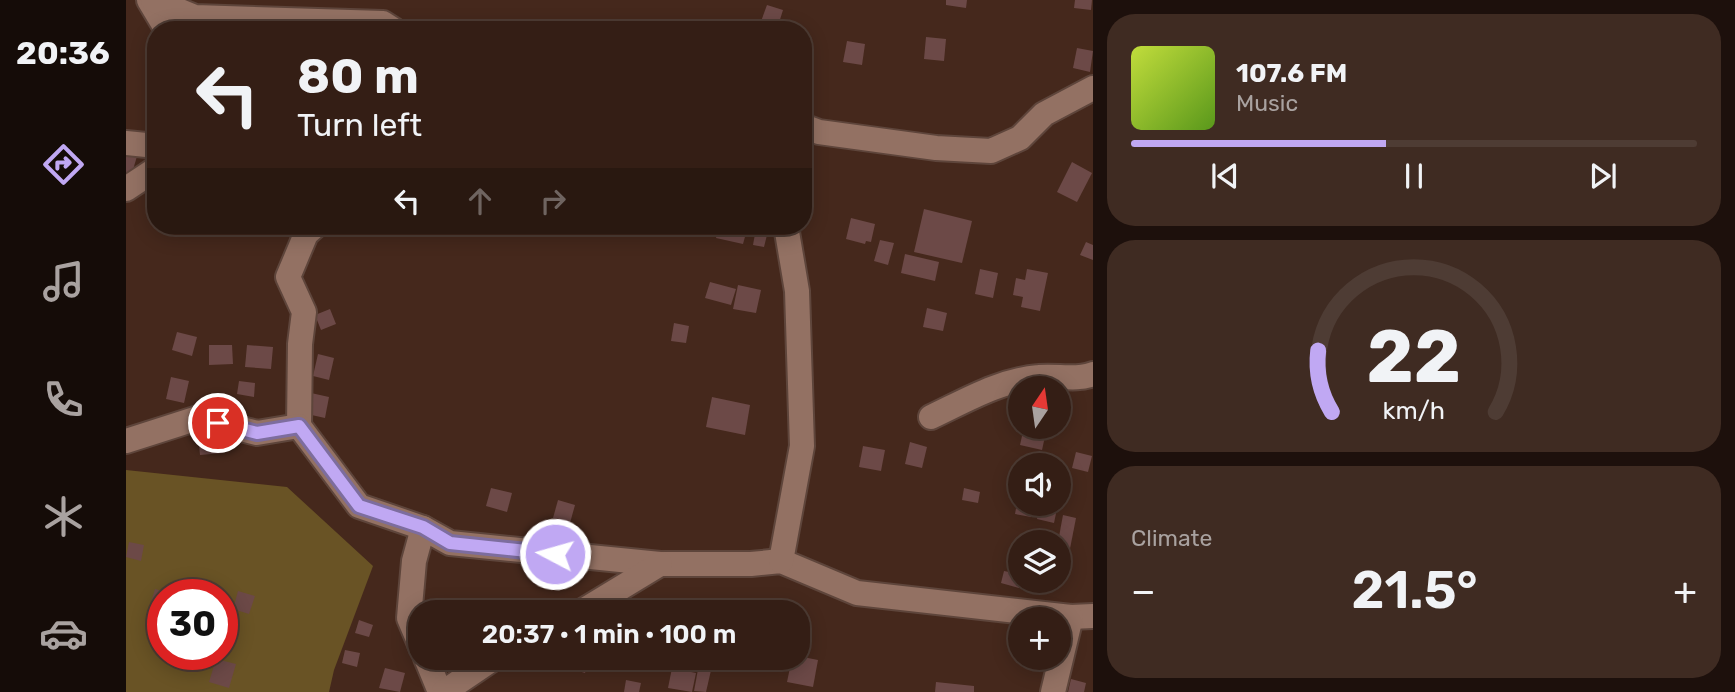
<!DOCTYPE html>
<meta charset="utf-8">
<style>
:root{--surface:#341e15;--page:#3f2b22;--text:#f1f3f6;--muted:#a9a2a0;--line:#4e3c34;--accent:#c0a8f3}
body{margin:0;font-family:Rubik,sans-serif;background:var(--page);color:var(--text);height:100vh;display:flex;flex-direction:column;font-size:26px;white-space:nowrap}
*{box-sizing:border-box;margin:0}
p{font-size:23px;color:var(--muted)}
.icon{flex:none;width:38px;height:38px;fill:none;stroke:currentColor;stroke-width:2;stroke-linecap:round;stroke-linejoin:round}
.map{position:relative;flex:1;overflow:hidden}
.panel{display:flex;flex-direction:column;gap:14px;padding:14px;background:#1d100c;width:642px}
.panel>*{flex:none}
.banner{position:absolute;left:21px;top:21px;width:665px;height:214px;border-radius:28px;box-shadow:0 4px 18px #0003,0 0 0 2px var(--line);background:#341e15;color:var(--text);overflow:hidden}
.needle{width:46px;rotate:13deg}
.buttons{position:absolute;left:882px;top:376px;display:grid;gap:14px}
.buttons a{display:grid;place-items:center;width:63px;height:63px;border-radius:50%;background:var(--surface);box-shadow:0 4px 18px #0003,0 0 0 2px var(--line);font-size:35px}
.speed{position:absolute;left:21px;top:579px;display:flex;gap:14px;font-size:35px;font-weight:700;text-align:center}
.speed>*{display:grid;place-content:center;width:91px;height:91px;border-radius:50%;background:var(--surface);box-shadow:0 4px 18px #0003,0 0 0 2px var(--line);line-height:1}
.speed .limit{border:10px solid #d22;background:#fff;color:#111}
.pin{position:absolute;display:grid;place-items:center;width:60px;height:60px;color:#fff;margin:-30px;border:4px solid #fff;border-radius:50%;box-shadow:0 2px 7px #0007}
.me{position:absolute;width:77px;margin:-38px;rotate:276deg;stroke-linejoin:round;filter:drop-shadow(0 0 5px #0008)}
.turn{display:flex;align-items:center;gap:24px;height:147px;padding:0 35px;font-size:32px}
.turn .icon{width:91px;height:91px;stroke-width:2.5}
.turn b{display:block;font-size:49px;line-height:60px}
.lanes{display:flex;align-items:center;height:66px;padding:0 35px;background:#0003;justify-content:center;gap:35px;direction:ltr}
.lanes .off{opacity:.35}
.big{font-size:52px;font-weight:600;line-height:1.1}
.panel .tile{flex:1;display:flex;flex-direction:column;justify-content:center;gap:10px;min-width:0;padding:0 24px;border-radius:28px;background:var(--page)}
.panel .dial{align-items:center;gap:0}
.dial svg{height:182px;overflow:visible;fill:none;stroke:var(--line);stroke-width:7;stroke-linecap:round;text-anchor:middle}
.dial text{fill:var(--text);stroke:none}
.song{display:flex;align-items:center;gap:21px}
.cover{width:84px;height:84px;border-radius:10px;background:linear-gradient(135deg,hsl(70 70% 55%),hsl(90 70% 35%))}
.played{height:7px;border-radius:4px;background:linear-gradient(90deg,var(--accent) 45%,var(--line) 45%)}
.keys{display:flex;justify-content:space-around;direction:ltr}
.heat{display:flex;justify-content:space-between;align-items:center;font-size:38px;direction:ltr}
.trip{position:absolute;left:282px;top:600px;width:402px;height:70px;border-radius:28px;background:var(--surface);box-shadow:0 4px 18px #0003,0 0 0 2px var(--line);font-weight:600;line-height:70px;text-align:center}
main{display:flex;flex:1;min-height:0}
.menu{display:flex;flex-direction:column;width:126px;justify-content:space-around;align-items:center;background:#150c08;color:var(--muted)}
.menu .icon{width:49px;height:49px}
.menu .selected{color:var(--accent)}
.menu b{font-size:32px;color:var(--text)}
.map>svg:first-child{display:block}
.green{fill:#695325;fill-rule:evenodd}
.building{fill:#6c4947}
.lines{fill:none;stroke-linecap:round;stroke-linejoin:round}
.street-casing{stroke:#5e453b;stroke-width:28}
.street{stroke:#937163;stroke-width:24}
.route-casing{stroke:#7d6d9e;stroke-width:18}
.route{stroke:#c0a8f3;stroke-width:12}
</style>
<main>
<nav class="menu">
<b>20:36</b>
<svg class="icon selected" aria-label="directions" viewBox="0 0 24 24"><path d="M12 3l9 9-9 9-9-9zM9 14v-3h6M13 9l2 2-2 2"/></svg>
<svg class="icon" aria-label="music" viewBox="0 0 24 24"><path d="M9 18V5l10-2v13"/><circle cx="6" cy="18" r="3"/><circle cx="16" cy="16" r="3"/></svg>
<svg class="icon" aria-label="phone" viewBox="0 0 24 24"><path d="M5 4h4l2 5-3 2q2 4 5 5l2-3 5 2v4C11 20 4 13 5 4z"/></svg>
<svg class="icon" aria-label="climate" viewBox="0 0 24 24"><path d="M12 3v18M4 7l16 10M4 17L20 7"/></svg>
<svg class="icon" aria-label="car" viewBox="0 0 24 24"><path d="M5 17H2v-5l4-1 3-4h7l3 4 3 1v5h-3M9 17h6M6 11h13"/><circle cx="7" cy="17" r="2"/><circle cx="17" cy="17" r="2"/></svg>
</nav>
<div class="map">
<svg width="967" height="692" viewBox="0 0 967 692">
<rect width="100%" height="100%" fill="#45281c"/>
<path class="green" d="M0 470 161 487 247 566 208 670 203 692H0ZM37 595H96V654H37Z"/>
<g class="building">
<path d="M820 0H841L840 8 820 5Z"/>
<path d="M949 0H966L965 10 948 8Z"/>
<path d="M641 5 657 10 651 29 634 24Z"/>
<path d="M800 37 820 39 818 61 798 59Z"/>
<path d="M721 41 739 44 736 65 717 62Z"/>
<path d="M951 48 967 51 964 72 947 68Z"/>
<path d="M0 149 12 153 6 173 0 172Z"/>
<path d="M946 162 966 173 951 202 931 192Z"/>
<path d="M798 209 846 221 836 263 788 252Z"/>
<path d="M725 218 749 224 745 242 740 241 739 244 720 239Z"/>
<path d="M593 226H622L617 244 590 238Z"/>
<path d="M630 228 642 231 638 247 627 245Z"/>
<path d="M754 240 768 243 762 265 748 261Z"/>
<path d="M960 242 967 245V260L954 255Z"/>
<path d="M779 254 813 262 809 281 775 273Z"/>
<path d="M854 269 872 273 867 298 849 294Z"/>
<path d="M901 269 922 273 914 311 895 307 897 297 887 295 890 278 899 280Z"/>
<path d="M584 282 610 289 605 305 579 298Z"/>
<path d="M612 285 635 290 630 313 607 309Z"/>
<path d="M801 308 821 313 817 331 797 327Z"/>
<path d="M204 309 210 324 195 330 189 315Z"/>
<path d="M548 323 563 326 560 343 545 341Z"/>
<path d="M51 332 71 337 66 356 46 350Z"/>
<path d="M83 345H106L107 364 83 365Z"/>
<path d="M121 345 147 347 145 369 119 367Z"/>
<path d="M192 354 208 358 203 380 187 376Z"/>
<path d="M45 377 63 381 58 403 40 399Z"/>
<path d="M113 381 129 383 128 397 111 394Z"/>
<path d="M185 393 203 397 199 418 181 414Z"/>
<path d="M586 397 624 405 619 435 580 427Z"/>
<path d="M898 427 920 432 916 450 894 445Z"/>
<path d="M95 434 97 453 74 455 72 436Z"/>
<path d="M784 442 801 447 796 468 779 464Z"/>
<path d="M737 446 759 450 755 471 733 467Z"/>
<path d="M950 452 966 456 962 472 946 468Z"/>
<path d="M365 488 386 493 381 512 360 506Z"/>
<path d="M838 488 854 492 852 503 836 500Z"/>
<path d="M893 491 894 504H908L905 517 889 514Z"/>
<path d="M432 500 449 505 444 523 427 518Z"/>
<path d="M914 504H932L928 523 911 519Z"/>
<path d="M937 515 950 518 942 559 933 557 932 542Z"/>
<path d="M3 542 18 545 15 561 0 557Z"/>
<path d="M878 571 894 574 893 588 875 583Z"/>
<path d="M29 589 48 594 37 595V612L23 609Z"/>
<path d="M112 591 129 596 123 614 107 609Z"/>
<path d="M233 620 247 625 243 637 229 633Z"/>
<path d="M219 650 234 653 231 667 216 663Z"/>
<path d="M672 656 692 660 687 687 661 682 666 658Z"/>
<path d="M411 658H433L430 672 409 668Z"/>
<path d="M446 658H464L459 673 443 668Z"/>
<path d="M90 659 110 664 103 688 83 682Z"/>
<path d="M573 664 586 666 580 692 568 691Z"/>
<path d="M259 668 279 673 274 692 253 688Z"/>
<path d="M546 668 570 673 566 692 542 688Z"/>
<path d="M945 679 960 683 958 692H942Z"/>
<path d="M500 680 515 683 513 692H498Z"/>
<path d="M810 682 848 686V692H809Z"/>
</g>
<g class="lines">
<g class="street-casing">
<g id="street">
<path d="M23 0 41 30"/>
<path d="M27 0 69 17 257 23 268 30"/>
<path d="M677 126 693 132 810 148 865 151 894 138 918 114 967 88"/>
<path d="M0 143 30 146"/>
<path d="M0 189 30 169"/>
<path d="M805 417C839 401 874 380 913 377 931 375 950 381 967 374"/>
<path d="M173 426 174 344 178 312 162 277 180 234 189 226"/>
<path d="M0 441 72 418 131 433 173 426 233 506 297 528 324 543 534 564H625L655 561 731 593 945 617 967 616"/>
<path d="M655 561 676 446 671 291 660 226"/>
<path d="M455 612 534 564"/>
<path d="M294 644 283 618 288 561 297 528"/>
<path d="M300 658 314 692"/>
<path d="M318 692 368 658"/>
<path d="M927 692 945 617"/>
</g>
</g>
<use href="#street" class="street"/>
</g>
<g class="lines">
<g class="route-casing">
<path id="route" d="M92 423 131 433 173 426 233 506 297 527 324 543 429 554"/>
</g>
<use href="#route" class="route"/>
</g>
</svg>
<div class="buttons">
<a><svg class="needle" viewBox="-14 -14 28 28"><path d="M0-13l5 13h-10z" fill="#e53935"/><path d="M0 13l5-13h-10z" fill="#a9a2a0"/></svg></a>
<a><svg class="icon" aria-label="sound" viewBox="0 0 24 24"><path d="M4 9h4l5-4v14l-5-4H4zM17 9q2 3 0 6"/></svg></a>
<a><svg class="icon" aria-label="layers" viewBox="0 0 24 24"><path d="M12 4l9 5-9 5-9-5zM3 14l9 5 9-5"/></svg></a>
<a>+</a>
</div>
<div class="speed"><div class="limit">30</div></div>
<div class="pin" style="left:92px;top:423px;background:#d93025"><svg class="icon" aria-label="arrive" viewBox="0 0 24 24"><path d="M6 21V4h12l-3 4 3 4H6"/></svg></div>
<svg class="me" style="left:429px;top:554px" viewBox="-20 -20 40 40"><circle r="17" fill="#c0a8f3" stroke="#fff" stroke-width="3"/><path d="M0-11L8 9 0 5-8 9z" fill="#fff"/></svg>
<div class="trip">20:37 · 1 min · 100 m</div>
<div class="banner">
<div class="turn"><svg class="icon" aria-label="left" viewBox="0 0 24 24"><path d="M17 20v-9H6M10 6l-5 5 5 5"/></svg><div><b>80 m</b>Turn left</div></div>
<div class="lanes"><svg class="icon" aria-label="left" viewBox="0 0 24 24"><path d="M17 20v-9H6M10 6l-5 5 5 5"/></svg><svg class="icon off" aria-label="ahead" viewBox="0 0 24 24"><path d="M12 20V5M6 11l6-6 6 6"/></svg><svg class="icon off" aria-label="right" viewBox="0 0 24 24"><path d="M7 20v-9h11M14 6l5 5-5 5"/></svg></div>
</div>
</div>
<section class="panel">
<div class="tile">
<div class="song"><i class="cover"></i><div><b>107.6 FM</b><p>Music</p></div></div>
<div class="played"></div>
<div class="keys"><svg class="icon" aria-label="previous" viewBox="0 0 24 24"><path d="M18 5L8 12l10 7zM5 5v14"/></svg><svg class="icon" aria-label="pause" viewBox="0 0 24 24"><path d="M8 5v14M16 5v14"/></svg><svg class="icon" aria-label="next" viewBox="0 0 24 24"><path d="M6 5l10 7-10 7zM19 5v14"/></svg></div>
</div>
<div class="tile dial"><svg viewBox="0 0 100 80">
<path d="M14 69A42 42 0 1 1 86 69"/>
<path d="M14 69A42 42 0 0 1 8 42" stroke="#c0a8f3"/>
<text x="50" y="56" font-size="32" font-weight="700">22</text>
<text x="50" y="72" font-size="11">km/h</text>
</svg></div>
<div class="tile"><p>Climate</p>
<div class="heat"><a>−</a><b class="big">21.5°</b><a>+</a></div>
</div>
</section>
</main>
